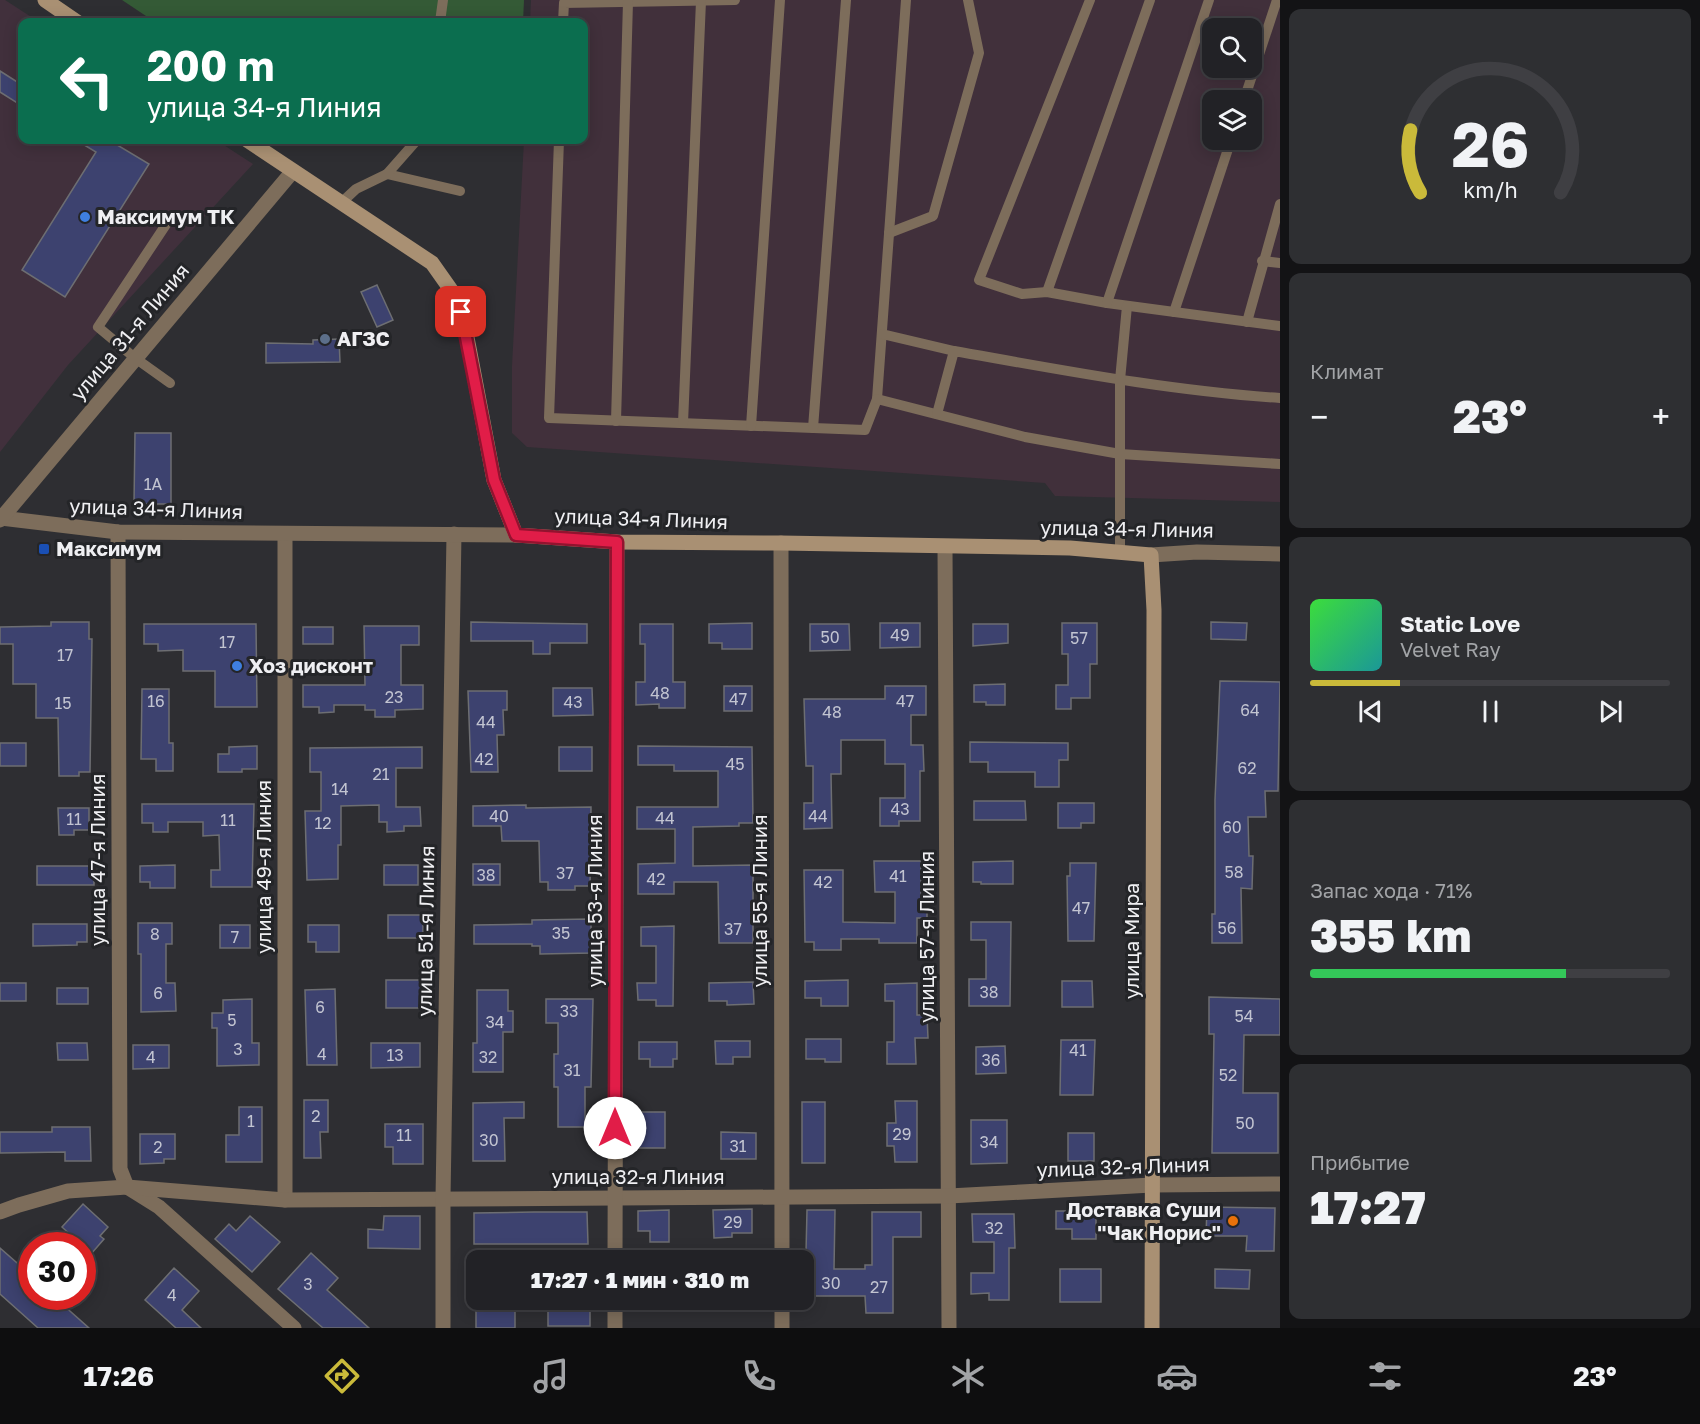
<!DOCTYPE html>
<html lang="ru">
<meta charset="utf-8">
<style>
:root{--surface:#222226;--page:#2e2f32;--text:#f1f3f6;--muted:#a2a4a7;--line:#3f3f43;--accent:#caba3a}
body{margin:0;font-family:"Golos Text",sans-serif;background:var(--page);color:var(--text);height:100vh;display:flex;flex-direction:column;font-size:22px;white-space:nowrap}
*{box-sizing:border-box;margin:0}
p{font-size:20px;color:var(--muted)}
.icon{flex:none;width:33px;height:33px;fill:none;stroke:currentColor;stroke-width:2;stroke-linecap:round;stroke-linejoin:round}
.map{position:relative;flex:1;overflow:hidden}
.sheet{display:flex;flex-direction:column;gap:9px;padding:9px;background:#131315;width:420px}
.sheet>*{flex:none}
.hud{position:absolute;left:18px;top:18px;width:570px;height:126px;border-radius:12px;box-shadow:0 3px 15px #0003,0 0 0 2px var(--line);background:#0b6e4f;color:#fff;overflow:hidden}
.buttons{position:absolute;left:1202px;top:18px;display:grid;gap:12px}
.buttons a{display:grid;place-items:center;width:60px;height:60px;border-radius:12px;background:var(--surface);box-shadow:0 3px 15px #0003,0 0 0 2px var(--line);font-size:30px}
.speed{position:absolute;left:18px;top:1232px;display:flex;gap:12px;font-size:30px;font-weight:700;text-align:center}
.speed>*{display:grid;place-content:center;width:78px;height:78px;border-radius:50%;background:var(--surface);box-shadow:0 3px 15px #0003,0 0 0 2px var(--line);line-height:1}
.speed .limit{border:9px solid #d22;background:#fff;color:#111}
.pin{position:absolute;display:grid;place-items:center;width:51px;height:51px;color:#fff;margin:-26px;border-radius:12px;box-shadow:0 3px 9px #0006}
.me{position:absolute;width:66px;margin:-33px;rotate:0deg;stroke-linejoin:round;filter:drop-shadow(0 0 4px #0008)}
.turn{display:flex;align-items:center;gap:21px;height:126px;padding:0 30px;font-size:27px}
.turn .icon{width:78px;height:78px;stroke-width:2.5}
.turn b{display:block;font-size:42px;line-height:51px}
.big{font-size:45px;font-weight:800;line-height:1.1}
.sheet .widget{flex:1;display:flex;flex-direction:column;justify-content:center;gap:9px;min-width:0;padding:0 21px;border-radius:12px;background:var(--page)}
.sheet .dial{align-items:center;gap:0}
.dial svg{height:156px;overflow:visible;fill:none;stroke:var(--line);stroke-width:7;stroke-linecap:round;text-anchor:middle}
.dial text{fill:var(--text);stroke:none}
.song{display:flex;align-items:center;gap:18px}
.cover{width:72px;height:72px;border-radius:9px;background:linear-gradient(135deg,hsl(120 70% 55%),hsl(180 70% 35%))}
.played{height:6px;border-radius:3px;background:linear-gradient(90deg,var(--accent) 25%,var(--line) 25%)}
.keys{display:flex;justify-content:space-around;direction:ltr}
.heat{display:flex;justify-content:space-between;align-items:center;font-size:33px;direction:ltr}
.charge{height:9px;border-radius:4px;background:linear-gradient(90deg,#34c759 71%,var(--line) 0)}
.trip{position:absolute;left:466px;top:1250px;width:348px;height:60px;border-radius:12px;background:var(--surface);box-shadow:0 3px 15px #0003,0 0 0 2px var(--line);font-weight:800;line-height:60px;text-align:center}
.menu{display:flex;height:96px;justify-content:space-around;align-items:center;background:#0e0e0f;color:var(--muted)}
.menu .icon{width:42px;height:42px}
.menu .active{color:var(--accent)}
.menu b{font-size:27px;color:var(--text)}
main{display:flex;flex:1;min-height:0}
.map>svg:first-child{display:block}
.commercial{fill:#41303c}
.industrial{fill:#41303b;fill-rule:evenodd}
.green{fill:#345a36}
.building{fill:#3d426f;stroke:#6d6e72;stroke-width:1.5}
.lines{fill:none;stroke-linecap:round;stroke-linejoin:round}
.service{stroke:#7d6d5b;stroke-width:10}
.minor{stroke:#7d6d5b;stroke-width:15}
.tertiary{stroke:#7d6d5b;stroke-width:15}
.secondary{stroke:#a99073;stroke-width:15}
.route-casing{stroke:#92132f;stroke-width:15}
.route{stroke:#e11d48;stroke-width:10}
.shop-dot{fill:#3f7fe0;stroke:#242528;stroke-width:2}
.service-dot{fill:#5c6f8a;stroke:#242528;stroke-width:2}
.transit-dot{fill:#1a4fb4;stroke:#242528;stroke-width:2}
.food-dot{fill:#e8710a;stroke:#242528;stroke-width:2}
.labels{text-anchor:middle;stroke-width:6;stroke-linejoin:round;paint-order:stroke}
.number-label{font-size:16px;fill:#c2c4d1}
.poi-label{font-size:20px;font-weight:bold;fill:#efeff2;stroke:#242528;text-anchor:start}
.street-label{font-size:20px;fill:#efeff2;stroke:#242528}
</style>
<main>
<div class="map">
<svg width="1280" height="1328" viewBox="0 0 1280 1328">
<rect width="100%" height="100%" fill="#2e2e32"/>
<path class="commercial" d="M0 0H5L39 22H22V140H216L253 164 68 365 0 452Z"/>
<path class="industrial" d="M531 0H1280V502L1055 496 1045 483 527 447 512 433V366L524 140H584V22H530ZM1212 28H1251V68H1212ZM1212 100H1251V140H1212Z"/>
<g class="green">
<path d="M122 0H524L523 22H155Z"/>
<path d="M329 140H513V145L333 142Z"/>
</g>
<g class="building">
<path d="M0 71 22 85V106L0 92Z"/>
<path d="M76 140H109L149 164 65 297 22 270 96 152Z"/>
<path d="M377 285 393 320 377 327 361 292Z"/>
<path d="M339 339 340 362 266 363V343L313 344V340Z"/>
<path d="M135 433H171V504H134Z"/>
<path d="M51 622H89V639H92L90 772H79V776H59L58 718H36V684H13V644H0V627L51 626Z"/>
<path d="M471 622 587 624V643H550V654H533V641H471Z"/>
<path d="M1211 622 1247 623 1246 640 1211 639Z"/>
<path d="M752 623V649H722V643H709V624Z"/>
<path d="M880 623H920V647L880 648Z"/>
<path d="M1062 623H1097V664H1090V698H1071V709H1056V685H1068V654H1062Z"/>
<path d="M144 624H256L257 707H215V671H183V650L158 651V644H144Z"/>
<path d="M640 624H673V682H685V708H659V704L636 705V682H645V644H640Z"/>
<path d="M810 624H849L850 650 810 651Z"/>
<path d="M973 624H1008V643L973 646Z"/>
<path d="M364 626H419V645H401V685H423V709L395 710V717H375V710H365V705H334V712L319 713V707H303V685H365Z"/>
<rect x="303" y="627" width="30" height="17"/>
<path d="M1220 681 1280 682 1278 791H1265L1266 817H1248L1249 856H1253L1252 889 1241 888 1242 943H1212V914H1215V800Z"/>
<path d="M1005 684V705H986V702H974V685Z"/>
<rect x="724" y="686" width="28" height="25"/>
<path d="M885 686H926V715H911V745H923L924 771H920V821H899V826H880V798H905V764H885V740H841V774H831L832 828 804 829V803H813V766H806L804 699H885Z"/>
<path d="M553 688H592L593 715 553 716Z"/>
<path d="M142 689H169V743H173V771H156V759H141Z"/>
<path d="M468 691H507V710H503L504 735H497L498 772H471Z"/>
<path d="M970 742 1068 743V760H1059V787H1035V772H988V762H970Z"/>
<rect x="0" y="743" width="26" height="23"/>
<path d="M257 746V769H242V772H218V754H229V747Z"/>
<path d="M638 746 752 747 753 823H739V826L693 827V866L753 865V943H719L718 882H674V894H638V864L675 863V829H637V807H718V771H674V765H638Z"/>
<path d="M422 747V768H396V807H420L421 826H404V831L387 832V822H379V805L341 806V845H338V879L307 880 305 811H321V772H310V748Z"/>
<rect x="559" y="747" width="33" height="24"/>
<path d="M974 801H1025L1026 820H974Z"/>
<path d="M1058 803H1094V823H1081V828H1058Z"/>
<path d="M142 804H254L252 887H211V870H220L219 835 203 836V822H168V832H153V823H142Z"/>
<path d="M526 805V808L591 807 590 886H575V890H548V882H540L539 841H502L501 826H473V806Z"/>
<path d="M58 808H89V830H74V835H59Z"/>
<path d="M874 861H921V896H927V918H917V943H879V939H841V950H814V942H805L804 870H843V922L895 923V892H875Z"/>
<path d="M1013 861V884H981V882H973V862Z"/>
<path d="M1070 863H1096L1094 941H1068L1067 876H1070Z"/>
<rect x="473" y="864" width="27" height="21"/>
<path d="M175 865V888H150V882H140V866Z"/>
<rect x="384" y="865" width="34" height="20"/>
<rect x="37" y="866" width="57" height="19"/>
<rect x="388" y="915" width="35" height="23"/>
<path d="M591 919V953L540 954V946H532V944H474V925L532 924V920Z"/>
<path d="M971 922H1011L1010 1006H969V979H986V940H971Z"/>
<path d="M138 923H172V944H166V983H175L176 1011 141 1012V954H138Z"/>
<path d="M33 924H87V942H77V945L33 946Z"/>
<rect x="220" y="925" width="30" height="23"/>
<path d="M308 925H339V952H316V942H308Z"/>
<path d="M674 926 673 1006H656V1000H638L637 983H656V946H641V927Z"/>
<rect x="386" y="980" width="35" height="28"/>
<path d="M848 980V1006H821V998H805V981Z"/>
<path d="M1062 981H1092L1093 1007H1062Z"/>
<path d="M753 982 754 1004 727 1005V1001H709V983Z"/>
<rect x="0" y="983" width="26" height="18"/>
<path d="M917 983V1015H927L928 1038H915L916 1064H887V1042H894V1001H885V984Z"/>
<rect x="57" y="988" width="31" height="16"/>
<path d="M335 989 337 1065H307L305 990Z"/>
<path d="M477 990H508V1011H513V1032H503V1072H473V1043H477Z"/>
<path d="M1209 997 1280 999V1035H1244L1243 1093H1278V1153H1212L1214 1034H1209Z"/>
<path d="M252 999V1043H259V1065L217 1066V1028H212V1013H223V1000Z"/>
<path d="M546 999H593L591 1087H585V1127H558V1087H554V1054H558V1023H546Z"/>
<path d="M806 1039H841V1062H825V1059H806Z"/>
<path d="M1061 1040H1095L1093 1095H1060Z"/>
<path d="M715 1041H750V1057H733V1064H716Z"/>
<path d="M639 1042H677V1059H673V1067H650V1059H639Z"/>
<path d="M57 1043H87L88 1060H58Z"/>
<path d="M371 1043H420V1067L371 1068Z"/>
<path d="M133 1045H169V1068L133 1069Z"/>
<path d="M1005 1046 1006 1073 976 1074V1047Z"/>
<path d="M304 1100H328V1132H320L321 1158H304Z"/>
<path d="M895 1101H917V1162H895L894 1146H887V1123H896Z"/>
<path d="M524 1102V1118H504L505 1161H473V1103Z"/>
<rect x="802" y="1102" width="23" height="61"/>
<path d="M239 1107H262V1162H226V1135H239Z"/>
<path d="M636 1112H665V1148H630V1128H636Z"/>
<path d="M971 1120H1007V1163L971 1164Z"/>
<path d="M385 1124H423V1164H393V1147H385Z"/>
<path d="M52 1127H90L91 1161H65V1152L0 1153V1132H52Z"/>
<path d="M721 1132 756 1133V1159H721Z"/>
<rect x="1068" y="1133" width="26" height="28"/>
<path d="M140 1134H175V1159H164V1163L140 1164Z"/>
<path d="M83 1204 108 1227 100 1236 104 1239 91 1254 62 1227Z"/>
<path d="M1207 1207 1275 1208 1274 1251H1246L1247 1236H1206Z"/>
<path d="M752 1209V1233H732V1237L714 1238 713 1210Z"/>
<path d="M669 1210V1242H650V1231H638V1211Z"/>
<path d="M807 1210H835L834 1269H865V1265H872V1212H921V1237H893V1313H866L865 1296H805Z"/>
<path d="M1056 1211H1096V1239H1072V1229H1056Z"/>
<path d="M534 1212H587L588 1244H474V1213Z"/>
<path d="M972 1214H1014L1015 1248H1009V1300H989V1293L971 1294V1273H994V1242H973Z"/>
<path d="M250 1216 280 1242 252 1272 215 1239 229 1224 236 1231Z"/>
<path d="M384 1216H420V1249L368 1248V1229L383 1230Z"/>
<path d="M0 1248 32 1276V1296H53L89 1328H38L0 1294Z"/>
<path d="M311 1253 338 1278 327 1290 369 1328H323L278 1289Z"/>
<path d="M174 1268 199 1291 182 1310 201 1328H176L145 1300Z"/>
<rect x="1060" y="1269" width="41" height="33"/>
<path d="M1215 1269 1250 1270 1249 1289 1215 1288Z"/>
<rect x="548" y="1299" width="42" height="27"/>
<rect x="476" y="1300" width="39" height="28"/>
</g>
<g class="lines">
<g class="service">
<path d="M1090 0 979 280 1022 294 1047 292 1107 303 1280 326"/>
<path d="M440 22 443 0"/>
<path d="M563 22 564 3 735 0"/>
<path d="M1244 100 1277 0"/>
<path d="M559 140 549 418 865 430 877 399 906 0"/>
<path d="M387 174 460 191"/>
<path d="M341 203 356 189 387 174 417 140"/>
<path d="M169 220 98 327 135 358 170 383"/>
<path d="M889 233 933 216 979 53 968 0"/>
<path d="M1262 261 1280 263"/>
<path d="M1047 292 1150 0"/>
<path d="M1107 303 1209 0"/>
<path d="M1174 312 1231 140"/>
<path d="M1247 322 1280 204"/>
<path d="M882 334 954 351"/>
<path d="M877 399 1025 437 1120 454 1280 464"/>
<path d="M937 414 954 351C1062 370 1170 391 1280 398"/>
<path d="M616 421 628 2"/>
<path d="M683 423 701 1"/>
<path d="M751 426 780 0"/>
<path d="M813 428 846 0"/>
<path d="M1120 552V380L1127 306"/>
</g>
<g class="minor">
<path d="M118 532 120 1169 127 1187 159 1207 294 1328"/>
<path d="M285 534V1200"/>
<path d="M781 543 782 1260"/>
<path d="M945 547 949 1328"/>
<path d="M1151 555 1197 552 1280 554"/>
<path d="M0 1212 19 1205 68 1191 127 1187 285 1200 949 1196 1152 1185 1280 1184"/>
<path d="M615 1260 617 542"/>
<path d="M782 1299V1328"/>
<path d="M443 1328V1198L454 534"/>
<path d="M615 1328V1299"/>
</g>
<g class="tertiary">
<path d="M1 518 118 532 516 535"/>
<path d="M0 520 293 171"/>
</g>
<g class="secondary">
<path d="M45 0 77 22"/>
<path d="M247 140 432 263 456 297 465 327 494 480 516 535 617 542 781 543 1070 548 1151 555 1154 610 1152 1328"/>
</g>
</g>
<g class="lines">
<g class="route-casing">
<path id="route" d="M461 312 494 480 516 535 617 542 615 1128"/>
</g>
<use href="#route" class="route"/>
</g>
<g class="shop-dot">
<circle cx="85" cy="217" r="6"/>
<circle cx="237" cy="666" r="6"/>
</g>
<circle class="service-dot" cx="325" cy="339" r="6"/>
<rect class="transit-dot" x="38" y="543" width="12" height="12" rx="3"/>
<circle class="food-dot" cx="1233" cy="1221" r="6"/>
<g class="labels">
<g class="number-label">
<text x="153" y="490">1А</text>
<text x="900" y="641">49</text>
<text x="830" y="643">50</text>
<text x="1079" y="644">57</text>
<text x="227" y="648">17</text>
<text x="65" y="661">17</text>
<text x="660" y="699">48</text>
<text x="394" y="703">23</text>
<text x="738" y="705">47</text>
<text x="156" y="707">16</text>
<text x="905" y="707">47</text>
<text x="573" y="708">43</text>
<text x="63" y="709">15</text>
<text x="1250" y="716">64</text>
<text x="832" y="718">48</text>
<text x="486" y="728">44</text>
<text x="484" y="765">42</text>
<text x="735" y="770">45</text>
<text x="1247" y="774">62</text>
<text x="381" y="780">21</text>
<text x="340" y="795">14</text>
<text x="900" y="815">43</text>
<text x="499" y="822">40</text>
<text x="818" y="822">44</text>
<text x="665" y="824">44</text>
<text x="74" y="825">11</text>
<text x="228" y="826">11</text>
<text x="323" y="829">12</text>
<text x="1232" y="833">60</text>
<text x="1234" y="878">58</text>
<text x="565" y="879">37</text>
<text x="486" y="881">38</text>
<text x="898" y="882">41</text>
<text x="656" y="885">42</text>
<text x="823" y="888">42</text>
<text x="1081" y="914">47</text>
<text x="1227" y="934">56</text>
<text x="733" y="935">37</text>
<text x="561" y="939">35</text>
<text x="155" y="940">8</text>
<text x="235" y="943">7</text>
<text x="989" y="998">38</text>
<text x="158" y="999">6</text>
<text x="320" y="1013">6</text>
<text x="569" y="1017">33</text>
<text x="1244" y="1022">54</text>
<text x="232" y="1026">5</text>
<text x="495" y="1028">34</text>
<text x="238" y="1055">3</text>
<text x="1078" y="1056">41</text>
<text x="322" y="1060">4</text>
<text x="395" y="1061">13</text>
<text x="151" y="1063">4</text>
<text x="488" y="1063">32</text>
<text x="991" y="1066">36</text>
<text x="572" y="1076">31</text>
<text x="1228" y="1081">52</text>
<text x="316" y="1122">2</text>
<text x="251" y="1127">1</text>
<text x="1245" y="1129">50</text>
<text x="902" y="1140">29</text>
<text x="404" y="1141">11</text>
<text x="489" y="1146">30</text>
<text x="989" y="1148">34</text>
<text x="738" y="1152">31</text>
<text x="158" y="1153">2</text>
<text x="733" y="1228">29</text>
<text x="994" y="1234">32</text>
<text x="831" y="1289">30</text>
<text x="308" y="1290">3</text>
<text x="879" y="1293">27</text>
<text x="172" y="1301">4</text>
</g>
<g class="poi-label">
<text x="97" y="224">Максимум ТК</text>
<text x="337" y="346">АГЗС</text>
<text x="56" y="556">Максимум</text>
<text x="249" y="673">Хоз дисконт</text>
<text x="1221" y="1217" text-anchor="end">Доставка Суши<tspan x="1221" dy="23">"Чак Норис"</tspan></text>
</g>
<g class="street-label">
<text transform="translate(130 332) rotate(-50)" y="7">улица 31-я Линия</text>
<text transform="translate(156 509) rotate(2)" y="7">улица 34-я Линия</text>
<text transform="translate(641 519) rotate(2)" y="7">улица 34-я Линия</text>
<text transform="translate(1127 529) rotate(1)" y="7">улица 34-я Линия</text>
<text transform="translate(98 860) rotate(-90)" y="7">улица 47-я Линия</text>
<text transform="translate(264 867) rotate(-90)" y="7">улица 49-я Линия</text>
<text transform="translate(595 901) rotate(-90)" y="7">улица 53-я Линия</text>
<text transform="translate(760 901) rotate(-90)" y="7">улица 55-я Линия</text>
<text transform="translate(426 931) rotate(-89)" y="7">улица 51-я Линия</text>
<text transform="translate(927 937) rotate(-90)" y="7">улица 57-я Линия</text>
<text transform="translate(1132 941) rotate(-90)" y="7">улица Мира</text>
<text transform="translate(1123 1167) rotate(-2)" y="7">улица 32-я Линия</text>
<text x="638" y="1184">улица 32-я Линия</text>
</g>
</g>
</svg>
<div class="buttons">
<a><svg class="icon" aria-label="search" viewBox="0 0 24 24"><circle cx="10" cy="10" r="6"/><path d="M15 15l6 6"/></svg></a>
<a><svg class="icon" aria-label="layers" viewBox="0 0 24 24"><path d="M12 4l9 5-9 5-9-5zM3 14l9 5 9-5"/></svg></a>
</div>
<div class="speed"><div class="limit">30</div></div>
<div class="pin" style="left:461px;top:312px;background:#d93025"><svg class="icon" aria-label="arrive" viewBox="0 0 24 24"><path d="M6 21V4h12l-3 4 3 4H6"/></svg></div>
<svg class="me" style="left:615px;top:1128px" viewBox="-20 -20 40 40"><circle r="19" fill="#fff"/><path d="M0-13L10 11 0 6-10 11z" fill="#e11d48"/></svg>
<div class="trip">17:27 · 1 мин · 310 m</div>
<div class="hud">
<div class="turn"><svg class="icon" aria-label="left" viewBox="0 0 24 24"><path d="M17 20v-9H6M10 6l-5 5 5 5"/></svg><div><b>200 m</b>улица 34-я Линия</div></div>
</div>
</div>
<section class="sheet">
<div class="widget dial"><svg viewBox="0 0 100 80">
<path d="M14 69A42 42 0 1 1 86 69"/>
<path d="M14 69A42 42 0 0 1 9 37" stroke="#caba3a"/>
<text x="50" y="56" font-size="32" font-weight="700">26</text>
<text x="50" y="72" font-size="11">km/h</text>
</svg></div>
<div class="widget"><p>Климат</p>
<div class="heat"><a>−</a><b class="big">23°</b><a>+</a></div>
</div>
<div class="widget">
<div class="song"><i class="cover"></i><div><b>Static Love</b><p>Velvet Ray</p></div></div>
<div class="played"></div>
<div class="keys"><svg class="icon" aria-label="previous" viewBox="0 0 24 24"><path d="M18 5L8 12l10 7zM5 5v14"/></svg><svg class="icon" aria-label="pause" viewBox="0 0 24 24"><path d="M8 5v14M16 5v14"/></svg><svg class="icon" aria-label="next" viewBox="0 0 24 24"><path d="M6 5l10 7-10 7zM19 5v14"/></svg></div>
</div>
<div class="widget"><p>Запас хода · 71%</p><b class="big">355 km</b><div class="charge"></div></div>
<div class="widget"><p>Прибытие</p><b class="big">17:27</b></div>
</section>
</main>
<nav class="menu">
<b>17:26</b>
<svg class="icon active" aria-label="directions" viewBox="0 0 24 24"><path d="M12 3l9 9-9 9-9-9zM9 14v-3h6M13 9l2 2-2 2"/></svg>
<svg class="icon" aria-label="music" viewBox="0 0 24 24"><path d="M9 18V5l10-2v13"/><circle cx="6" cy="18" r="3"/><circle cx="16" cy="16" r="3"/></svg>
<svg class="icon" aria-label="phone" viewBox="0 0 24 24"><path d="M5 4h4l2 5-3 2q2 4 5 5l2-3 5 2v4C11 20 4 13 5 4z"/></svg>
<svg class="icon" aria-label="climate" viewBox="0 0 24 24"><path d="M12 3v18M4 7l16 10M4 17L20 7"/></svg>
<svg class="icon" aria-label="car" viewBox="0 0 24 24"><path d="M5 17H2v-5l4-1 3-4h7l3 4 3 1v5h-3M9 17h6M6 11h13"/><circle cx="7" cy="17" r="2"/><circle cx="17" cy="17" r="2"/></svg>
<svg class="icon" aria-label="filters" viewBox="0 0 24 24"><path d="M4 7h16M4 17h16"/><circle cx="9" cy="7" r="2"/><circle cx="15" cy="17" r="2"/></svg>
<b>23°</b>
</nav>
